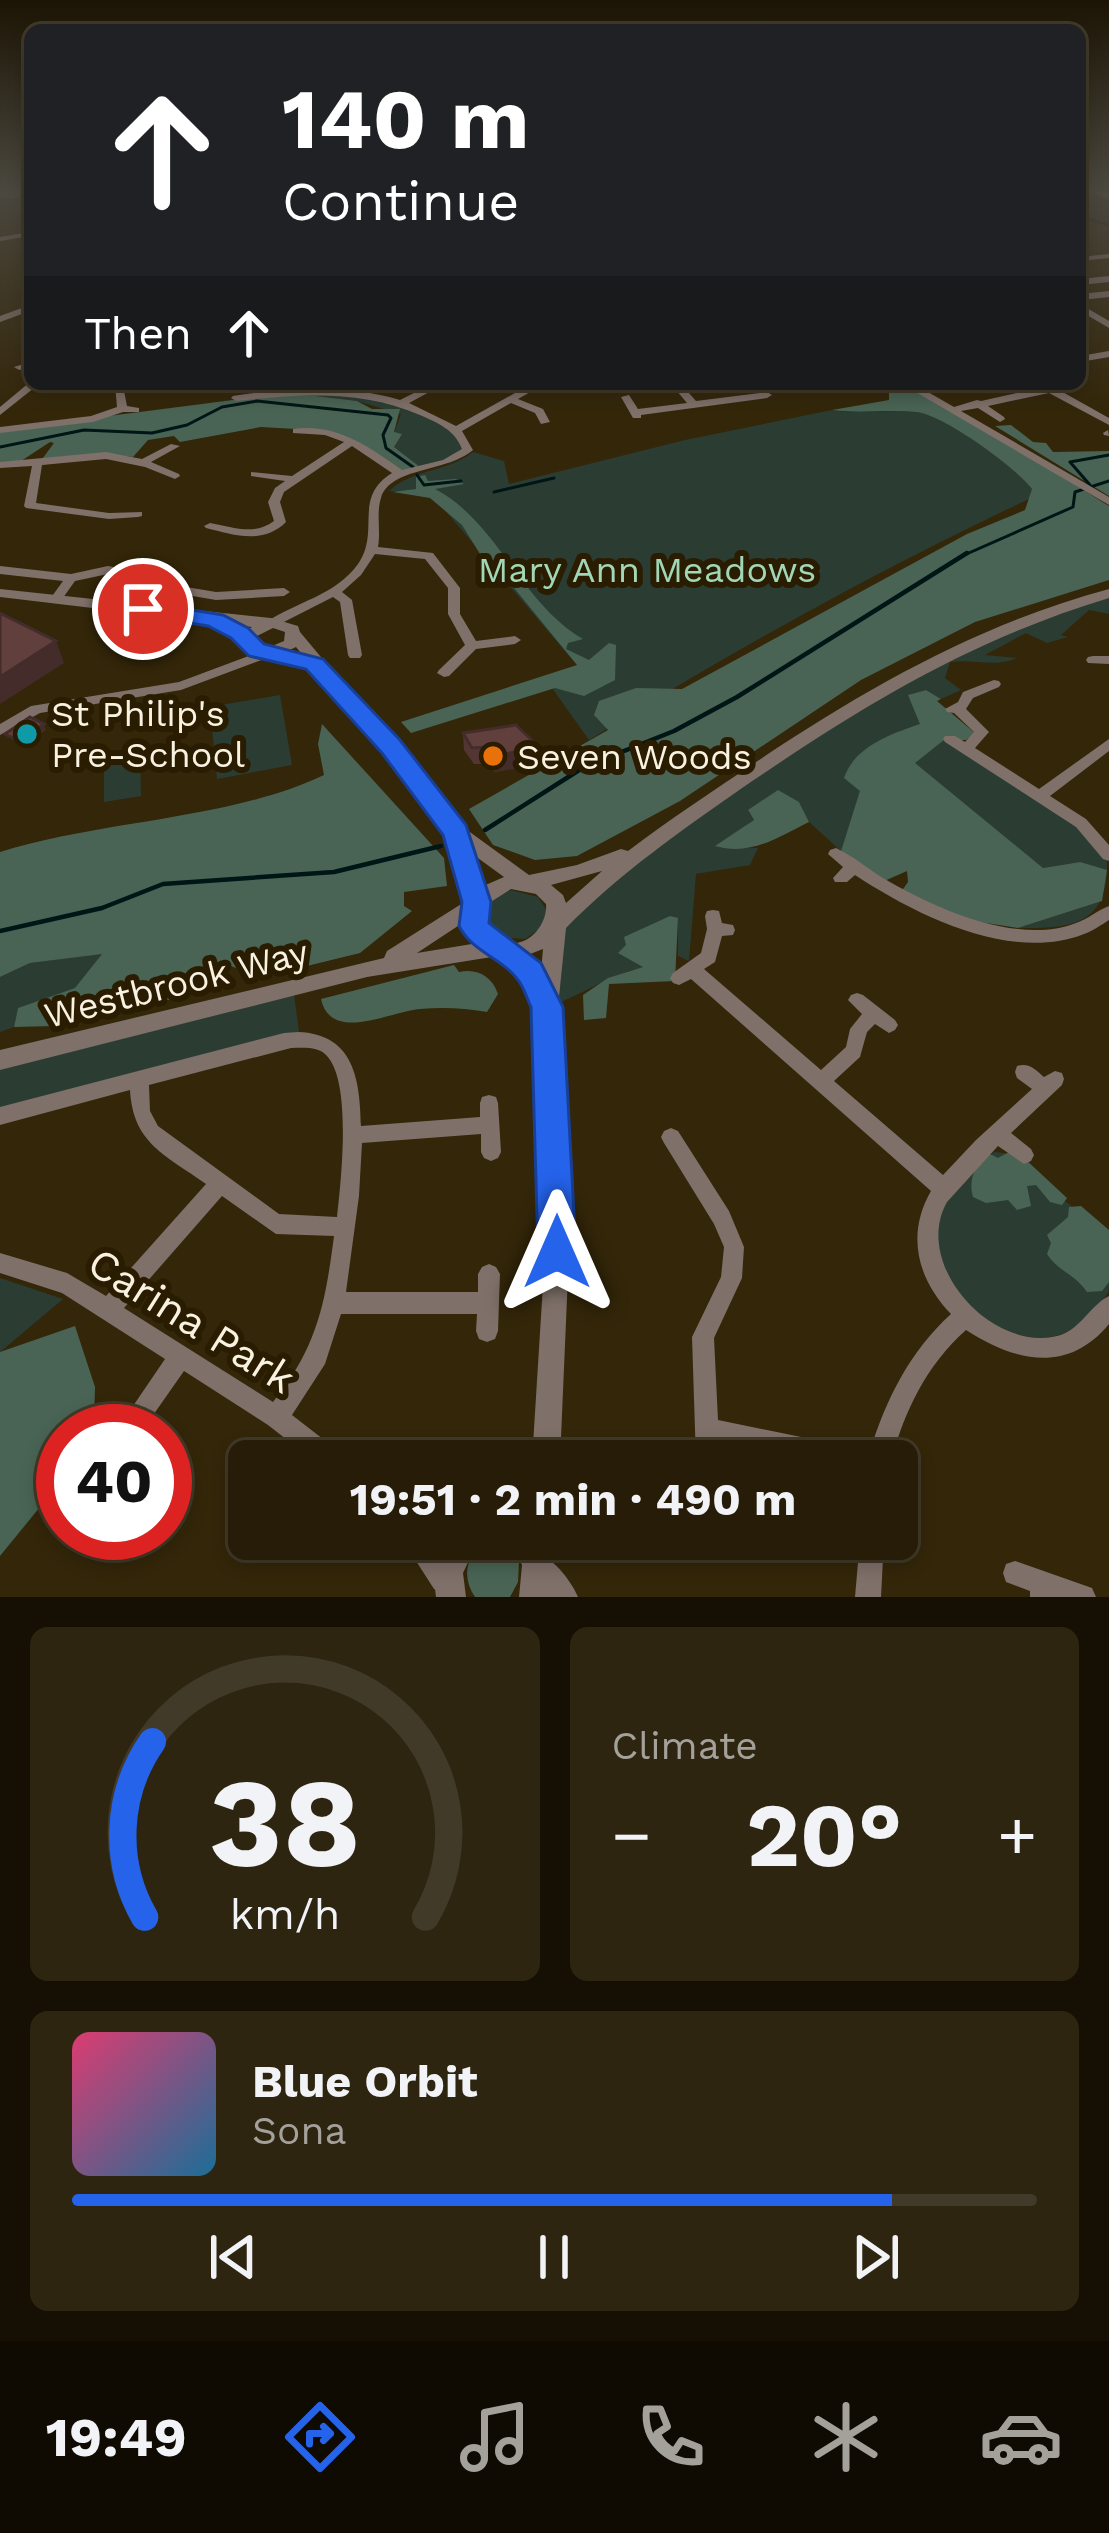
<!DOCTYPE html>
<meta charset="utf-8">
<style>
:root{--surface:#261c07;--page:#2e2511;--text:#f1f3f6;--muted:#a4a19b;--line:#423a28;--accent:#2563eb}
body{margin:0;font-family:"Work Sans",sans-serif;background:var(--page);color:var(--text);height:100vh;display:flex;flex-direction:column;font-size:45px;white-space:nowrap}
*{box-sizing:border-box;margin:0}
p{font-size:39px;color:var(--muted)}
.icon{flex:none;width:66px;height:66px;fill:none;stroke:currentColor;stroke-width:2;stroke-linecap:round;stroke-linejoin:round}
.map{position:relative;height:1597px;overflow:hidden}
.details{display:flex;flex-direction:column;gap:30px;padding:30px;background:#150f04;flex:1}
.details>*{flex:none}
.guide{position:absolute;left:24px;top:24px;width:1062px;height:366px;border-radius:18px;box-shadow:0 6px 18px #0003,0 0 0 3px var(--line);background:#202124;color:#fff;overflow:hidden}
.speed{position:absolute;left:36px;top:1404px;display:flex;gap:24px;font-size:60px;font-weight:700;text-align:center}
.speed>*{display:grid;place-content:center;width:156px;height:156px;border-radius:50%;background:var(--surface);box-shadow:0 6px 18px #0003,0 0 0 3px var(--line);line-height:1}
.speed .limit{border:18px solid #d22;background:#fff;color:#111}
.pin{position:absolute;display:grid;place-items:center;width:102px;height:102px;color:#fff;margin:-51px;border:6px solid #fff;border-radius:50%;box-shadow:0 3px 12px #0007}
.me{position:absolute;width:132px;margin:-66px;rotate:0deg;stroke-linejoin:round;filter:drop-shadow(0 0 9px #0008)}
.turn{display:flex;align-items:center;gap:42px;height:252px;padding:0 60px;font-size:54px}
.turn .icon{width:156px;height:156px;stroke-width:2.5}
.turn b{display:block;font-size:84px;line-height:102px}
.then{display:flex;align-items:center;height:114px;padding:0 60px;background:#0003;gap:24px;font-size:45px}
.big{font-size:90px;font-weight:700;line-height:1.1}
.details .tile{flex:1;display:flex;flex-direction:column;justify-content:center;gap:18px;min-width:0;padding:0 42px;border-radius:18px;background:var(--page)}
.details .dial{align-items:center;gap:0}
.dial svg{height:312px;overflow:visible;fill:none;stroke:var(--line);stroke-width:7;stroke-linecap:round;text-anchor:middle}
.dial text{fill:var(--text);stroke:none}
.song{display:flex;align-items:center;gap:36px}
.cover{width:144px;height:144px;border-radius:18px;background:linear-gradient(135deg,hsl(340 70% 55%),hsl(200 70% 35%))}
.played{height:12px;border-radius:6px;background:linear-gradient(90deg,var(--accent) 85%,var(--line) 85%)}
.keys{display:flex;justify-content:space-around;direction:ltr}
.heat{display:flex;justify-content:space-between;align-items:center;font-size:66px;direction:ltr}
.details .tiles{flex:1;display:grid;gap:30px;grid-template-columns:1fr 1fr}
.tile:last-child{grid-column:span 2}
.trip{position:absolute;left:228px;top:1440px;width:690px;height:120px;border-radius:18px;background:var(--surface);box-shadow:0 6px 18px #0003,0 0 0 3px var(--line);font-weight:700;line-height:120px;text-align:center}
.tabs{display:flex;height:192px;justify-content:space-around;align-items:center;background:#0f0b03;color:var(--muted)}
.tabs .icon{width:84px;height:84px}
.tabs .active{color:var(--accent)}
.tabs b{font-size:54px;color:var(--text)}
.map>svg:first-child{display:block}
.green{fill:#2b3d33}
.forest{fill:#496454}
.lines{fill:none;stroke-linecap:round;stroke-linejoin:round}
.stream-far1{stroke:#001515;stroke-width:3}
.stream{stroke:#001515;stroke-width:4.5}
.minor{fill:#7f7069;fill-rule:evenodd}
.tertiary{fill:#7f7069;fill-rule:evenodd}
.primary{fill:#d6b8aa;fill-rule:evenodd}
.wall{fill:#533634}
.shaded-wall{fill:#442c2b}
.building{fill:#613f3d;stroke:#442c2b;stroke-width:3}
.route{fill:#2563eb;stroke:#184099;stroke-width:3}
.culture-dot{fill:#0f9aa8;stroke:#291c01;stroke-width:4.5}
.food-dot{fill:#e8710a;stroke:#291c01;stroke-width:4.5}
.labels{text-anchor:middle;stroke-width:12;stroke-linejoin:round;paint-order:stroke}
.park-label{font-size:36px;fill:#a1d6b6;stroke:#291c01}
.poi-label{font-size:36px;fill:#faf2e1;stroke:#291c01;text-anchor:start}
.street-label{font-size:36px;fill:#faf2e1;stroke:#291c01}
.near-street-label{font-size:42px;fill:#faf2e1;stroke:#291c01}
</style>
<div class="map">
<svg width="1109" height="1597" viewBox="0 0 1109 1597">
<rect width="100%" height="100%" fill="#332609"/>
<g class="green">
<path d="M329 389C377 392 414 409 457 430L464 455 451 463 420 467 394 447 401 433H394L401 414 357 401 316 396H248Z"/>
<path d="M832 410C862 415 889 409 916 412 944 415 1015 467 1032 489L1031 498C879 570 731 651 589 740L552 688 577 665 431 494 389 491C414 468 446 473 473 452L504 461 509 484 685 440Z"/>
<path d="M1109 597V614L1089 610 1061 635 1068 637 1047 643 1026 633 985 655 1017 658C994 668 975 659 950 662L945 678 961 690 941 699 926 690 909 695 921 724 861 791 841 851 809 822 799 802 748 811 754 820 718 846 758 848 750 865 696 874 689 961 678 956V919L619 953 645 967C609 974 582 996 547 1007L556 928 646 845 898 683 979 642Z"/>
<path d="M280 695 292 765 217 779 210 707Z"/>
<path d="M944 740 1073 822 1107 859C1109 925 1073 929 1018 928L1102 901 1080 862 1043 868 914 763Z"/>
<path d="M140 753 141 796 104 802V758Z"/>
<path d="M511 890 538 897 547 911 544 926 525 939 499 937 482 918 486 903Z"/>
<path d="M103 953 76 988 18 1008 14 1027 0 1032V977L30 963Z"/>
<path d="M293 987 300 1039 0 1119V1066Z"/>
<path d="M994 1152 1013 1154 1049 1181 1050 1190 1109 1234C1109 1250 1109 1275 1109 1290 1107 1297 1097 1306 1092 1312 1030 1386 909 1285 943 1206 951 1186 979 1168 994 1152Z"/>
<path d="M0 1278 63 1299 0 1352Z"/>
</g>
<g class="forest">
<path d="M889 384C928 384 1067 481 1109 506V580L975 622 861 680 680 801 577 856 535 860 493 845 469 809 608 730 594 715 599 701 636 688 682 689 967 534 1025 510 1032 489C1015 467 944 415 916 412 889 409 861 414 832 410L889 400Z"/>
<path d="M271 395 316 396 357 401 372 409H400L394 432 402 434 394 447 420 467 401 474 340 438 296 429 261 427 180 442 174 436 148 440 133 457 100 453 37 466 54 443 50 442 15 465H0V430Z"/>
<path d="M1011 425 1033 442 1046 443 1053 452 1109 451V496L995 426Z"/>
<path d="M425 475 428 481 456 479 464 484 435 489C498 522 520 602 583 639L568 643 566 649 589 660 609 643 616 645 615 680 584 696 555 688 411 733 401 722 577 665 510 583 485 562 462 525 430 498 393 492 416 489V477Z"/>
<path d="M926 690 941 699 937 701 975 733 966 740H944L915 763 1043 868 1080 862 1107 870 1102 901 1018 928 973 921 901 892 908 882 907 871 882 882 841 851 860 791 844 778C855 746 891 734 920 724L908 695Z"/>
<path d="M322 724 444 858 447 886 404 892V906L412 911 360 953 262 977 225 964 194 994 54 1026 14 1027 18 1008 75 988 102 954 30 963 0 977V852C103 820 229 820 324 775L318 744Z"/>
<path d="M778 790 799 802 809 822C777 838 751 856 715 846L754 820 748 810Z"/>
<path d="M670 916 678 918 675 981 609 984 606 1018 584 1020 583 995 608 978 643 967 618 953 626 945 624 937Z"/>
<path d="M454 965 459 972C477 968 492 976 498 994L487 1012C464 1008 443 1007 420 1009 391 1011 331 1044 321 999Z"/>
<path d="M1011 1151 1024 1158 1067 1198 1062 1205 1050 1202 1036 1185 1027 1186 1031 1206 1017 1210 1008 1200 986 1203 973 1197C968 1179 975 1166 988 1153L998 1158Z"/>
<path d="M1081 1206 1109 1230V1282L1102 1291 1087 1292C1075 1274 1059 1272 1047 1254L1051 1243 1047 1235 1068 1217 1069 1207Z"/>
<path d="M75 1326 95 1387 94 1423 60 1432 44 1502 0 1556V1352Z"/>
<path d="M501 1543 519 1562 518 1582 510 1597H475C462 1578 465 1557 484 1544Z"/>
</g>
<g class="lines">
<g class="stream-far1">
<path d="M1080 217 1109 225"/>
<path d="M0 447 84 430 152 433 187 425 222 407 257 401 388 415 391 418 383 435 386 448 413 467"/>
<path d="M417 475 424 485 461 481"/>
<path d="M1090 485 1070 462 1109 455"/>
<path d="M494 492 554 478"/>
<path d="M962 556 1073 507 1075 492 1109 481"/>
</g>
<g class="stream">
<path d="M485 830 584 767 674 731 737 697 967 553"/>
<path d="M0 931 102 908 163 884 334 872 441 846"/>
</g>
<g class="minor">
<path d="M29 203 30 207 23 210 19 208Z"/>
<path d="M30 232V236L0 241V237Z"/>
<path d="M1109 254V258L1080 261V257Z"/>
<path d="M1109 276V282L1080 285V279Z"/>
<path d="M1109 291V297L1080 300V294Z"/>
<path d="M1080 304 1109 321V328L1080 311Z"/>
<path d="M30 305V311L0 322V316Z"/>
<path d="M1109 351V357L1080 362V356Z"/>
<path d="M30 362V368L19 370 14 367Z"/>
<path d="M30 382 39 384 0 415V407Z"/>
<path d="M115 384 123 386 127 406 139 408V412H123L93 422 0 433V427L91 416 117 407Z"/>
<path d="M432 384H444L409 403 456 426 531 384H540L539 387 518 399 543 409 550 422 541 424 535 413 511 403 462 431 473 450C448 472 390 467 381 498 376 513 381 531 378 547L433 553 460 588V614L476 641 515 636 521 640 515 644 476 649 449 676 444 677 437 673 439 670 465 645 448 614V588L425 559 375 554 361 575 342 592 352 600 362 655 360 658H350L348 655 340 602 333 597 276 626H266L265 623C295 602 335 596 358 564 381 531 352 498 392 473L352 446 284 492 280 502 286 522C263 545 234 535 206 528L204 526 210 523C233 527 254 536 274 521L268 502 275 488 285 481 251 476V472L292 476 344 442 325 435 293 433V429C336 423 368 446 402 470L443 460 462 449C455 430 438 423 420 415 360 389 300 394 236 401L231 398 233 396C289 387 345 384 400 400Z"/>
<path d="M671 384H681L696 401 767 392 772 395 767 398 641 415V418H633L621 397 629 395 638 409 687 403Z"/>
<path d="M902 384H914L954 407 977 400 981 401 1049 386H1060L1062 388 1059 390 1109 418V425L1049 393 988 406 1004 417 1005 419 1000 422 978 408 961 411 1109 497V505Z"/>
<path d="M1108 430 1109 436 1104 435 1103 433Z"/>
<path d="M171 444 180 446 151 462 179 474 180 476 175 479 145 467 106 459 42 465 36 503 109 513 142 512V516L138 517 109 519 26 508 24 506 32 466 0 468V462L106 452 142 459Z"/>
<path d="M0 566 71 574 108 566 125 569 138 579 216 592 284 588 290 592 284 596 216 600 134 586 117 575 108 574 75 581 60 602 56 603 50 599 63 581 0 574Z"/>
<path d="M270 648 277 652 275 655 181 690 40 713 0 735V724L31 706 179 682Z"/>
<path d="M1093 656H1109V664L1088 663 1086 660 1088 657Z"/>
<path d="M994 680 999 681 1001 684 999 687 973 698 966 709 989 732 975 748 1039 789 1109 739V751L1050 796 1086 819 1109 845V861L1103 859 1076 827 945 742 943 739 945 736H955L965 742 974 732 954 713 947 712 945 709 958 702 963 692Z"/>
<path d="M836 848C853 856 867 868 883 878 934 908 1017 946 1076 923 1088 919 1098 910 1109 906V920C1101 925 1093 931 1084 934 1011 963 916 915 855 875L847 882H835L833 878 843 867 828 854 830 850Z"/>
<path d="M713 910 719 911 722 923 733 925 735 930 733 935 722 936 715 962 704 969 821 1070 846 1047 850 1029 862 1014 848 1000 851 995 857 993 863 995 895 1020 898 1025 895 1030 889 1033 875 1024 867 1032 860 1057 834 1081 943 1175 976 1140 1032 1089 1017 1078 1015 1072 1017 1066C1029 1062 1036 1070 1044 1077L1055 1071 1062 1073 1064 1079 1062 1085 1011 1133 1031 1149 1034 1155 1031 1161 1024 1164 998 1146 947 1202C912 1264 991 1352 1057 1336 1081 1330 1089 1306 1109 1296V1324C1067 1375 1014 1361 966 1330 926 1366 905 1410 891 1461H808L719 1443 720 1461H696L692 1337 721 1277 724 1247 714 1224 664 1143 661 1137 664 1131 671 1128 678 1131 729 1211 744 1247 742 1278 714 1338 718 1420 870 1451C886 1399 910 1351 951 1314 917 1279 906 1234 931 1191L691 979 679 985 673 983 670 978 673 973 701 953 707 929 705 916 707 911Z"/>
<path d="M298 1032C354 1034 360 1079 361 1126L480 1117V1103L482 1097 489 1095 496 1097 498 1103 501 1152 498 1158 491 1161 484 1158 481 1152V1134L362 1143 359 1196 346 1292H478V1274L482 1267 489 1264 496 1267 500 1274 498 1331 495 1339 487 1342 479 1339 476 1331 477 1314H341L325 1364 292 1415 341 1453 345 1461H314L268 1425 184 1371 142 1431H116L165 1359 62 1293 0 1273V1253L67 1273 106 1296 206 1184C166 1155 133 1144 130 1090L0 1125V1107L284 1033ZM291 1048C304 1048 318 1046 327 1056 352 1083 341 1181 337 1217L279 1214 158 1126 150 1111 149 1085ZM222 1196 276 1234 334 1236C325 1305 317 1347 273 1402L124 1308Z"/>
<path d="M402 1539H429L456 1580 452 1589 443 1593 434 1589Z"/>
<path d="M860 1539H884L881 1597H855Z"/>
<path d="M539 1554C555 1560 571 1581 578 1597H549L530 1575 527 1566 530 1557Z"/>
<path d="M1015 1561 1092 1588 1096 1597H1030V1591L1006 1582 1003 1573 1006 1564Z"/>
</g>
<g class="tertiary">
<path d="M8 188H30V193L12 199 0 196V192Z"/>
<path d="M0 589 271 618 298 626 300 632 463 827 529 875 577 865 621 849 628 851C669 820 713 791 756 762 867 688 979 624 1109 589V598C968 641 866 704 745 786 682 830 620 873 566 928L558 1007 569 1252 560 1461H532L545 1252 537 1005 528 985 498 956 367 977 0 1070V1050L384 958 387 951 466 901 447 834 296 647C279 655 261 660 244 648L241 634 252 627 0 597ZM273 628 285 632 284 641 272 646 259 644 257 636ZM471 853 504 877 481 887ZM602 871 566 903 563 895 551 885ZM511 889 536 894 546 904C548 927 523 954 499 939 493 935 489 929 484 924L486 905ZM464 922 467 932 478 943 417 953ZM543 949 541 971 525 956Z"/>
<path d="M448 1539H479L463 1573 466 1597H436L433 1572Z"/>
<path d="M509 1539H540L552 1563 549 1597H519L522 1565Z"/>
</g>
<path class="primary" d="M1087 188 1109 192V199L1088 190Z"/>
</g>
<path class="wall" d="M463 733 539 764 495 772 489 764H474L464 750Z"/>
<g class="shaded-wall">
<path d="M56 641 64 663 0 704V677Z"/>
<path d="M44 724 46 730 21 747 19 741Z"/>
<path d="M539 747V764L495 772V756Z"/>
</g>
<g class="building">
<path d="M0 613 56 641 0 677Z"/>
<path d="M30 717 44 724 19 741 5 734Z"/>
<path d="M516 725 539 747 495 756 488 747 472 748 463 733Z"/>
</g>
<linearGradient id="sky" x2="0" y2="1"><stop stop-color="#1c1505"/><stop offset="0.46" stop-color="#4a473e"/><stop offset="1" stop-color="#4a473e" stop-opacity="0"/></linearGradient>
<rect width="1109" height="412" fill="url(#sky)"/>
<path class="route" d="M143 602 223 615 248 628 264 644 323 659 400 740 466 825 491 902 489 923 541 963 563 1007 576 1252 570 1265 557 1270 543 1265 538 1252 531 1007C527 999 524 987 518 980 501 957 473 953 459 926L462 902 443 835 382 753 306 669 249 656 231 638 208 626 135 614V604Z"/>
<circle class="culture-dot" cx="27" cy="734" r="12"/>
<circle class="food-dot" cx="493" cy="756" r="12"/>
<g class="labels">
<g class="park-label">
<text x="647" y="582">Mary Ann Meadows</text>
</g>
<g class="poi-label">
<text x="51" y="726">St Philip's<tspan x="51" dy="41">Pre-School</tspan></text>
<text x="517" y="769">Seven Woods</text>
</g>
<g class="street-label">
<text transform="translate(176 983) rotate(-14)" y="13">Westbrook Way</text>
</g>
<g class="near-street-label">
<text transform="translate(192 1320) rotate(32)" y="15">Carina Park</text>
</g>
</g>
</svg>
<div class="speed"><div class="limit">40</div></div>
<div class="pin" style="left:143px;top:609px;background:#d93025"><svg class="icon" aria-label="arrive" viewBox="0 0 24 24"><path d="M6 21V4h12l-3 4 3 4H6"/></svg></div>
<svg class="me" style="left:557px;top:1252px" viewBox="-20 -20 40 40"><path d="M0-17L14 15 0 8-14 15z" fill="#2563eb" stroke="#fff" stroke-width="4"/></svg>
<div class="trip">19:51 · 2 min · 490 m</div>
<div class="guide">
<div class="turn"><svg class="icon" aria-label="ahead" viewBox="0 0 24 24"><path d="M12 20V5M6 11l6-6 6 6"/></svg><div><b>140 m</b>Continue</div></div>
<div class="then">Then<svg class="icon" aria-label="ahead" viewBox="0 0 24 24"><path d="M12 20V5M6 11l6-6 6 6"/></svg></div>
</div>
</div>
<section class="details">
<div class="tiles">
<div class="tile dial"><svg viewBox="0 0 100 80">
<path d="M14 69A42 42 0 1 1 86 69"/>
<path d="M14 69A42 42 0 0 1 16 24" stroke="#2563eb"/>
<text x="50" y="56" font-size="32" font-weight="700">38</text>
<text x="50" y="72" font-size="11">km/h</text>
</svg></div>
<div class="tile"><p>Climate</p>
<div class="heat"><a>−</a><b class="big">20°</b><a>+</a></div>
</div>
<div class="tile">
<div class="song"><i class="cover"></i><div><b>Blue Orbit</b><p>Sona</p></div></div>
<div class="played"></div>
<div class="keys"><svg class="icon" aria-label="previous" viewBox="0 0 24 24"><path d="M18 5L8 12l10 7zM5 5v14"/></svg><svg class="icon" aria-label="pause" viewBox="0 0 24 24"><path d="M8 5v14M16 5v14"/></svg><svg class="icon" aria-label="next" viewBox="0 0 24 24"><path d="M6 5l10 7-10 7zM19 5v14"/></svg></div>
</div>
</div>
</section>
<nav class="tabs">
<b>19:49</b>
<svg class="icon active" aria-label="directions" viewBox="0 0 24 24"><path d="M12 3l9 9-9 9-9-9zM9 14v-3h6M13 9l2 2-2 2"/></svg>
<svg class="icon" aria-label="music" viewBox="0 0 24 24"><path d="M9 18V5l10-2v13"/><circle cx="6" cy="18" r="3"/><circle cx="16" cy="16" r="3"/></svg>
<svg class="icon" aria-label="phone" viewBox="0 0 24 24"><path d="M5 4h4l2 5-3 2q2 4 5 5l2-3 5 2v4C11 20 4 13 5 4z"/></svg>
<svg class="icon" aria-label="climate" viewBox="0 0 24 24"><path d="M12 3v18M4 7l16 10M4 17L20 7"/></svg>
<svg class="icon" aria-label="car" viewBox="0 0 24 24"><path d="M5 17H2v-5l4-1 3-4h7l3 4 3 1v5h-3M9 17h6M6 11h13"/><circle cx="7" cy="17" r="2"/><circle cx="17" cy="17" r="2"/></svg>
</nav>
